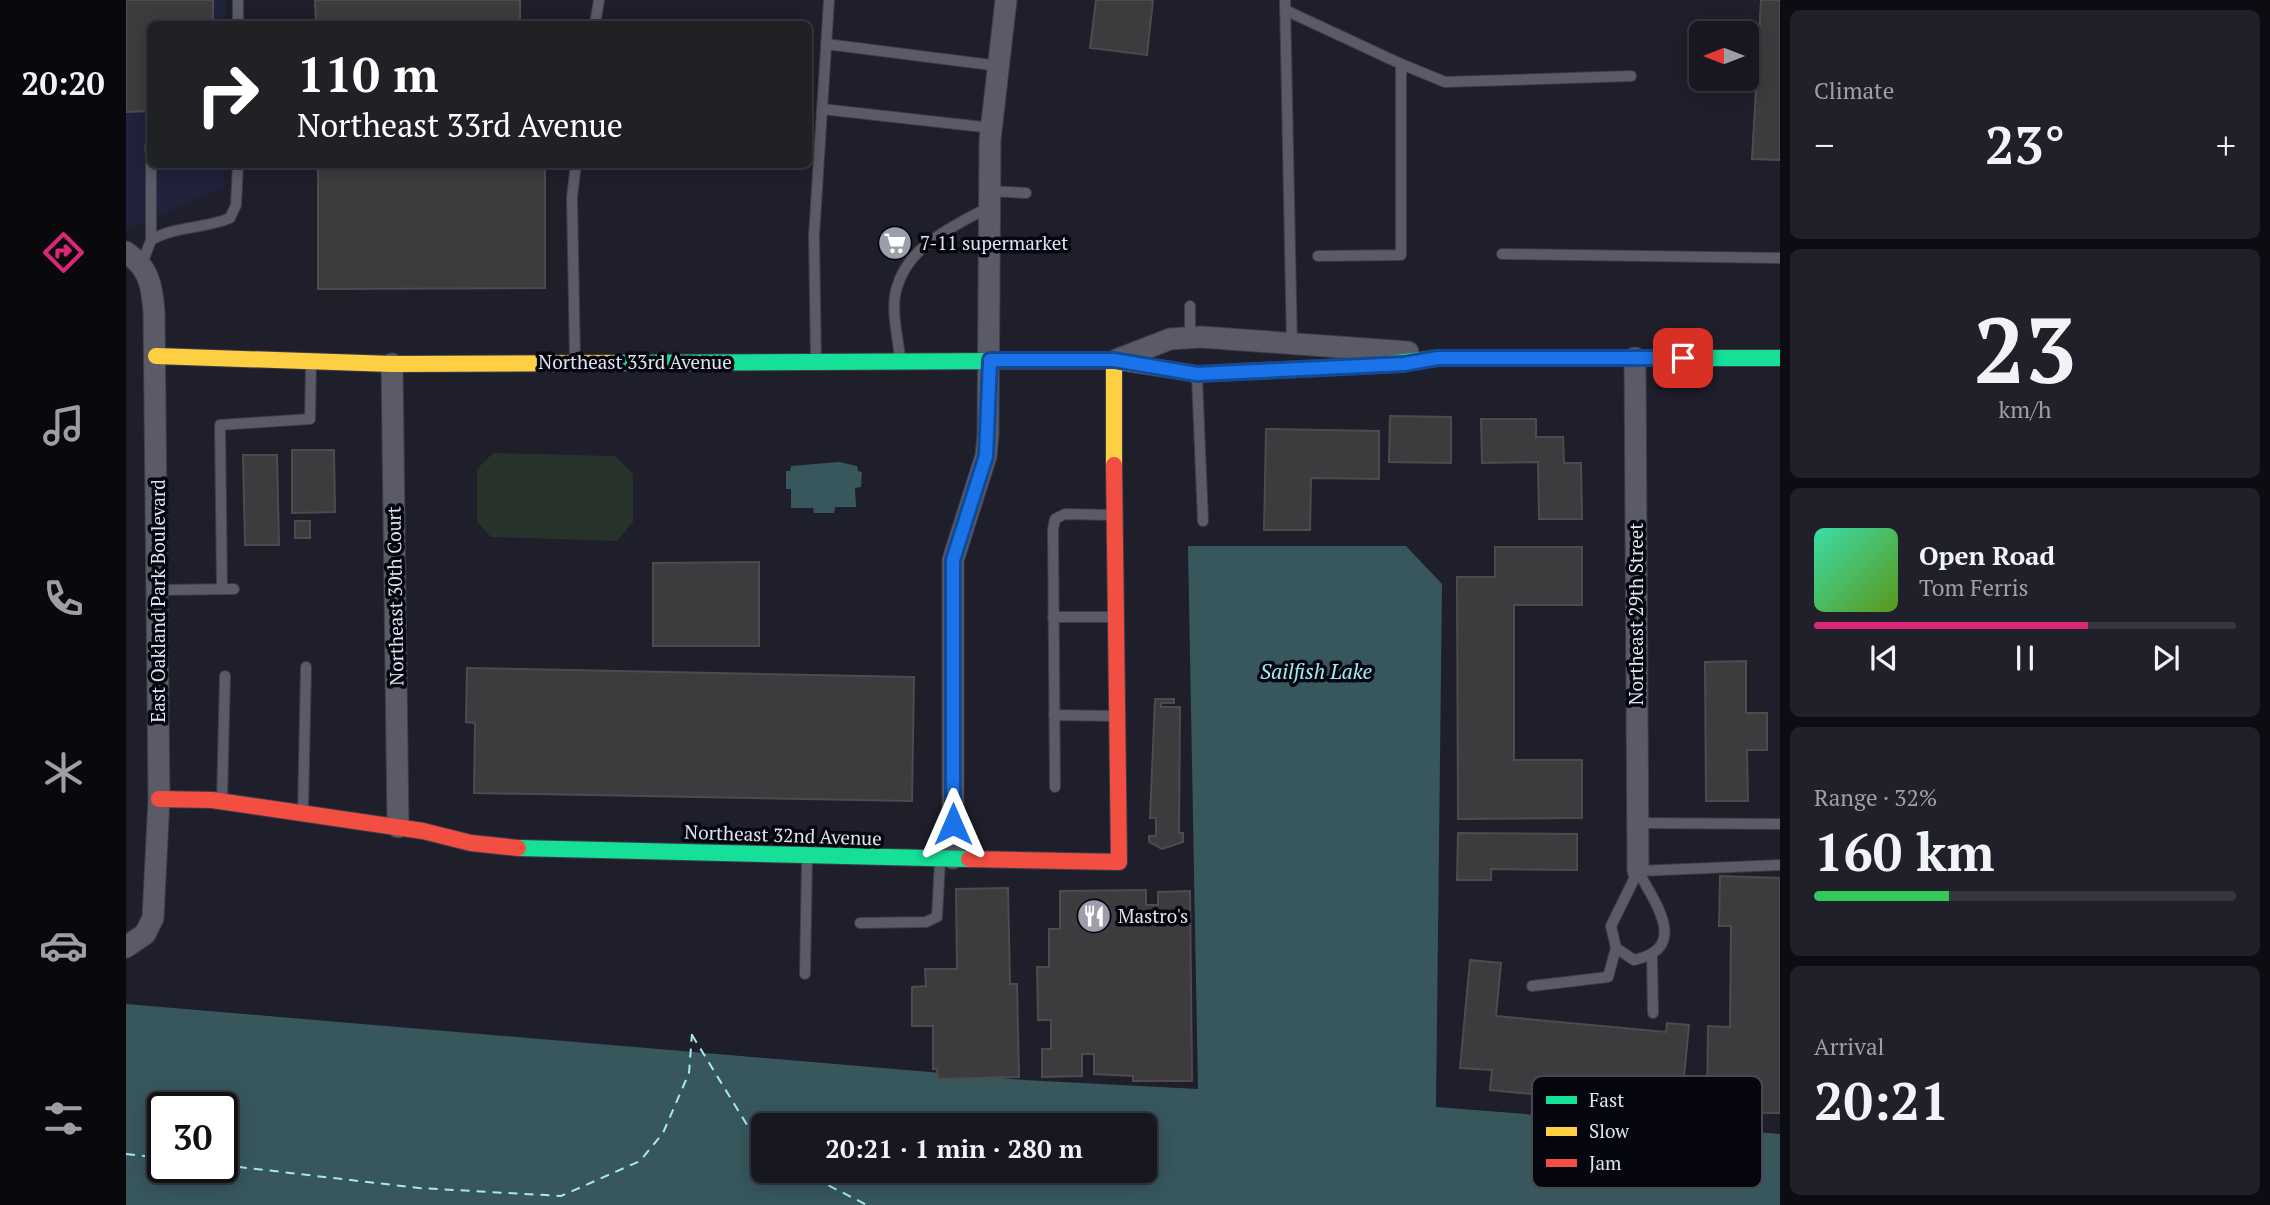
<!DOCTYPE html>
<meta charset="utf-8">
<style>
:root{--surface:#161720;--page:#1f2029;--text:#f1f3f6;--muted:#9e9fa5;--line:#35363e;--accent:#db2777}
body{margin:0;font-family:"PT Serif",serif;background:var(--page);color:var(--text);height:100vh;display:flex;flex-direction:column;font-size:26px;white-space:nowrap}
*{box-sizing:border-box;margin:0}
p{font-size:23px;color:var(--muted)}
.icon{flex:none;width:38px;height:38px;fill:none;stroke:currentColor;stroke-width:2;stroke-linecap:round;stroke-linejoin:round}
.map{position:relative;flex:1;overflow:hidden}
.side{display:flex;flex-direction:column;gap:10px;padding:10px;background:#0c0d12;width:490px}
.side>*{flex:none}
.top-card{position:absolute;left:21px;top:21px;width:665px;height:147px;border-radius:10px;box-shadow:0 4px 18px #0003,0 0 0 2px var(--line);background:#202124;color:#fff;overflow:hidden}
.needle{width:46px;rotate:270deg}
.tools{position:absolute;left:1563px;top:21px;display:grid;gap:14px}
.tools a{display:grid;place-items:center;width:70px;height:70px;border-radius:10px;background:var(--surface);box-shadow:0 4px 18px #0003,0 0 0 2px var(--line);font-size:35px}
.speed{position:absolute;left:21px;top:1092px;display:flex;gap:14px;font-size:35px;font-weight:700;text-align:center}
.speed>*{display:grid;place-content:center;width:91px;height:91px;border-radius:50%;background:var(--surface);box-shadow:0 4px 18px #0003,0 0 0 2px var(--line);line-height:1}
.speed .limit{border:4px solid #111;border-radius:10px;background:#fff;color:#111}
.pin{position:absolute;display:grid;place-items:center;width:60px;height:60px;color:#fff;margin:-30px;border-radius:14px;box-shadow:0 4px 10px #0006}
.me{position:absolute;width:77px;margin:-38px;rotate:0deg;stroke-linejoin:round;filter:drop-shadow(0 0 5px #0008)}
.turn{display:flex;align-items:center;gap:24px;height:147px;padding:0 35px;font-size:32px}
.turn .icon{width:91px;height:91px;stroke-width:2.5}
.turn b{display:block;font-size:49px;line-height:60px}
.big{font-size:52px;font-weight:600;line-height:1.1}
.side .tile{flex:1;display:flex;flex-direction:column;justify-content:center;gap:10px;min-width:0;padding:0 24px;border-radius:10px;background:var(--page)}
.side .dial{align-items:center;gap:0}
.dial b{font-size:91px;line-height:1}
.song{display:flex;align-items:center;gap:21px}
.cover{width:84px;height:84px;border-radius:10px;background:linear-gradient(135deg,hsl(160 70% 55%),hsl(90 70% 35%))}
.played{height:7px;border-radius:4px;background:linear-gradient(90deg,var(--accent) 65%,var(--line) 65%)}
.keys{display:flex;justify-content:space-around;direction:ltr}
.heat{display:flex;justify-content:space-between;align-items:center;font-size:38px;direction:ltr}
.charge{height:10px;border-radius:5px;background:linear-gradient(90deg,#34c759 32%,var(--line) 0)}
.trip{position:absolute;left:625px;top:1113px;width:406px;height:70px;border-radius:10px;background:var(--surface);box-shadow:0 4px 18px #0003,0 0 0 2px var(--line);font-weight:600;line-height:70px;text-align:center}
main{display:flex;flex:1;min-height:0}
.dock{display:flex;flex-direction:column;width:126px;justify-content:space-around;align-items:center;background:#09090d;color:var(--muted)}
.dock .icon{width:49px;height:49px}
.dock .on{color:var(--accent)}
.dock b{font-size:32px;color:var(--text)}
.map>svg:first-child{display:block}
.built{fill:#21223b}
.green{fill:#27322b}
.water{fill:#37575d;fill-rule:evenodd}
.lines{fill:none;stroke-linecap:round;stroke-linejoin:round}
.ferry{stroke:#a4eaf6;stroke-width:2;stroke-dasharray:9 7;stroke-linecap:butt}
.building{fill:#3d3b3d;stroke:#4d4b4b;stroke-width:2}
.lane-casing{stroke:#3d3d48;stroke-width:12}
.street-casing{stroke:#3d3d48;stroke-width:23}
.fast-casing{stroke:#3d3d48;stroke-width:18}
.slow-casing{stroke:#3d3d48;stroke-width:18}
.jam-casing{stroke:#3d3d48;stroke-width:18}
.lane{stroke:#5a5b66;stroke-width:10}
.street{stroke:#5a5b66;stroke-width:21}
.fast{stroke:#16e098;stroke-width:16}
.slow{stroke:#ffcf43;stroke-width:16}
.jam{stroke:#f24e42;stroke-width:16}
.route-casing{stroke:#114b97;stroke-width:18}
.route{stroke:#1a73e8;stroke-width:12}
.labels{text-anchor:middle;stroke-width:7;stroke-linejoin:round;paint-order:stroke}
.poi-label{font-size:19px;fill:#e1e3f2;stroke:#06060f;text-anchor:start}
.street-label{font-size:19px;fill:#e1e3f2;stroke:#06060f}
.water-label{font-size:21px;font-style:italic;fill:#a4eaf6;stroke:#06060f}
.key{fill:#06060f;stroke:#484853;stroke-width:2}
.key-label{font-size:19px;fill:#e1e3f2}
</style>
<main>
<nav class="dock">
<b>20:20</b>
<svg class="icon on" aria-label="directions" viewBox="0 0 24 24"><path d="M12 3l9 9-9 9-9-9zM9 14v-3h6M13 9l2 2-2 2"/></svg>
<svg class="icon" aria-label="music" viewBox="0 0 24 24"><path d="M9 18V5l10-2v13"/><circle cx="6" cy="18" r="3"/><circle cx="16" cy="16" r="3"/></svg>
<svg class="icon" aria-label="phone" viewBox="0 0 24 24"><path d="M5 4h4l2 5-3 2q2 4 5 5l2-3 5 2v4C11 20 4 13 5 4z"/></svg>
<svg class="icon" aria-label="climate" viewBox="0 0 24 24"><path d="M12 3v18M4 7l16 10M4 17L20 7"/></svg>
<svg class="icon" aria-label="car" viewBox="0 0 24 24"><path d="M5 17H2v-5l4-1 3-4h7l3 4 3 1v5h-3M9 17h6M6 11h13"/><circle cx="7" cy="17" r="2"/><circle cx="17" cy="17" r="2"/></svg>
<svg class="icon" aria-label="filters" viewBox="0 0 24 24"><path d="M4 7h16M4 17h16"/><circle cx="9" cy="7" r="2"/><circle cx="15" cy="17" r="2"/></svg>
</nav>
<div class="map">
<svg width="1654" height="1205" viewBox="0 0 1654 1205">
<rect width="100%" height="100%" fill="#1e1f2b"/>
<path class="built" d="M0 0H99V24H24V164L98 165V187L0 230Z"/>
<path class="green" d="M367 453 489 456 507 474V522L491 541 365 537 351 522V469Z"/>
<g class="water">
<path d="M713 462 731 466 732 471 736 472 735 487 729 488 730 507H709L708 513H688L687 508H665V489H660V471H664L665 466Z"/>
<path d="M1062 546H1280L1316 584 1310 1107 1654 1134V1205H0V1004L898 1080 1072 1089ZM37 1108H96V1167H37ZM637 1125H1018V1171H637Z"/>
</g>
<g class="lines">
<g class="ferry">
<path d="M566 1035 637 1151"/>
<path d="M0 1154 37 1158"/>
<path d="M96 1165 293 1188 435 1196 514 1161 537 1133 563 1073 566 1034"/>
<path d="M674 1171 741 1205"/>
</g>
</g>
<g class="building">
<path d="M0 0H87V24H24V111L0 112Z"/>
<path d="M189 0H394V24H190Z"/>
<path d="M970 0H1027L1021 55 964 48Z"/>
<path d="M1635 0H1654V160L1626 159Z"/>
<path d="M419 168V288L192 289V169Z"/>
<path d="M1264 416 1325 417V463L1263 462Z"/>
<path d="M1355 419H1410V437H1437L1438 463H1455L1456 519H1413L1412 462 1356 463Z"/>
<path d="M1140 429 1253 431V479L1185 478 1184 530H1138Z"/>
<path d="M166 450H208L209 512 166 513Z"/>
<path d="M117 455H151L153 545H119Z"/>
<rect x="169" y="521" width="15" height="17"/>
<path d="M1369 547H1456V605H1388V760H1456V818L1332 819 1331 577H1369Z"/>
<path d="M633 562V646H527V563Z"/>
<path d="M1620 661V713H1641V750H1621L1622 801H1580L1579 662Z"/>
<path d="M341 668 788 677 786 801 348 793 349 723 340 722Z"/>
<path d="M1029 699H1048V703H1035V707H1054L1053 833H1057V842L1036 849 1023 842V836H1030V818H1024Z"/>
<path d="M1332 833 1451 834V870L1365 869V880H1331Z"/>
<path d="M1594 876 1654 878V1113L1581 1112 1582 1026 1604 1027 1605 926H1593Z"/>
<path d="M882 888 884 984H891L893 1077 812 1079 811 1069H807V1026H786V987L800 986 799 969H831L830 889Z"/>
<path d="M1020 890V905H1032V892L1064 891 1066 1081H1007V1076L968 1074V1054H956V1076L916 1077V1049H925V1020H912L911 967H923V929H934V891Z"/>
<path d="M1344 960 1375 963 1370 1016 1540 1032 1541 1023 1563 1025 1555 1108 1364 1090 1366 1070 1334 1068Z"/>
</g>
<g class="lines">
<g class="lane-casing">
<g id="lane">
<path d="M112 0V24"/>
<path d="M1159 0 1166 347"/>
<path d="M1159 10 1275 64V255L1192 256"/>
<path d="M469 24 473 0"/>
<path d="M700 44 873 66"/>
<path d="M1275 64 1319 82 1505 76"/>
<path d="M696 109 866 128"/>
<path d="M24 147V150"/>
<path d="M25 164V240"/>
<path d="M863 191 900 193"/>
<path d="M1376 254 1654 258"/>
<path d="M16 264 25 240C49 226 78 229 104 218L110 205 112 164"/>
<path d="M1064 306V337"/>
<path d="M774 358C772 337 764 308 771 287 783 245 828 226 863 207"/>
<path d="M449 360 446 197 450 164"/>
<path d="M690 361 688 236 703 0"/>
<path d="M1071 377 1077 521"/>
<path d="M96 589 94 425 184 419 185 364"/>
<path d="M32 590 108 589"/>
<path d="M927 617H987"/>
<path d="M928 715 988 716"/>
<path d="M929 787 927 530 929 519 939 514 985 515"/>
<path d="M96 799 99 676"/>
<path d="M177 811 180 667"/>
<path d="M1511 823 1654 824"/>
<path d="M1512 871C1529 903 1564 948 1508 960L1490 948 1485 926Z"/>
<path d="M1512 871 1654 865"/>
<path d="M734 923 800 922 811 917 814 861"/>
<path d="M1526 956 1527 1013"/>
<path d="M679 974 681 858"/>
<path d="M1406 986 1482 977 1490 948"/>
</g>
</g>
<g class="street-casing">
<g id="street">
<path d="M0 252C23 268 26 285 28 312L33 799 27 918 19 934 0 947"/>
<path d="M1509 358 1512 871"/>
<path d="M990 360 1044 339 1075 337 1282 352"/>
<path d="M266 364 272 827"/>
<path d="M827 858V560L860 456 862 435 864 140 880 0"/>
</g>
</g>
<g class="fast-casing">
<g id="fast">
<path d="M486 363 880 361"/>
<path d="M1254 365 1312 358H1654"/>
<path d="M392 848 843 859"/>
</g>
</g>
<g class="slow-casing">
<g id="slow">
<path d="M30 356 266 364 486 363"/>
<path d="M880 361H988L1071 374 1254 365"/>
<path d="M988 361V465"/>
</g>
</g>
<g class="jam-casing">
<g id="jam">
<path d="M33 799 86 800 297 831 345 843 392 848"/>
<path d="M843 859 993 862 988 465"/>
</g>
</g>
<use href="#lane" class="lane"/>
<use href="#street" class="street"/>
<use href="#fast" class="fast"/>
<use href="#slow" class="slow"/>
<use href="#jam" class="jam"/>
</g>
<g class="lines">
<g class="route-casing">
<path id="route" d="M827 824V560L860 456 864 360H988L1071 374 1278 364 1312 358H1557"/>
</g>
<use href="#route" class="route"/>
</g>
<defs>
<g id="supermarket-disc" transform="scale(1.75)"><circle r="9.5" fill="#9d9eac" stroke="#06060f"/><path d="M-6-5.5h2.5l.6 2H6L4.5 2H-2.5L-4.4-4H-6ZM-1.5 3.2a1.3 1.3 0 1 0 .1 0ZM3 3.2a1.3 1.3 0 1 0 .1 0Z" fill="#fff"/></g>
<g id="restaurant-disc" transform="scale(1.75)"><circle r="9.5" fill="#9d9eac" stroke="#06060f"/><path d="M-5-6h1v4h1v-4h1v4h1v-4h1v5L-1.5 .5V6h-2V.5L-5-1ZM5-6V6H3V1.5H1.5Q1.5-4 5-6Z" fill="#fff"/></g>
</defs>
<g fill-rule="evenodd">
<use href="#supermarket-disc" x="769" y="243"/>
<use href="#restaurant-disc" x="968" y="916"/>
</g>
<g class="labels">
<g class="poi-label">
<text x="794" y="250">7-11 supermarket</text>
<text x="992" y="923">Mastro's</text>
</g>
<g class="street-label">
<text x="509" y="369">Northeast 33rd Avenue</text>
<text transform="translate(269 596) rotate(-91)" y="7">Northeast 30th Court</text>
<text transform="translate(32 601) rotate(-90)" y="7">East Oakland Park Boulevard</text>
<text transform="translate(1510 614) rotate(-90)" y="7">Northeast 29th Street</text>
<text transform="translate(657 835) rotate(2)" y="7">Northeast 32nd Avenue</text>
</g>
<g class="water-label">
<text x="1190" y="679">Sailfish Lake</text>
</g>
</g>
<rect x="1406" y="1076" width="230" height="112" rx="10" class="key"/>
<rect x="1420" y="1096" width="31" height="8" fill="#16e098"/>
<rect x="1420" y="1127" width="31" height="9" fill="#ffcf43"/>
<rect x="1420" y="1159" width="31" height="8" fill="#f24e42"/>
<g class="key-label">
<text x="1463" y="1107">Fast</text>
<text x="1463" y="1138">Slow</text>
<text x="1463" y="1170">Jam</text>
</g>
</svg>
<div class="tools">
<a><svg class="needle" viewBox="-14 -14 28 28"><path d="M0-13l5 13h-10z" fill="#e53935"/><path d="M0 13l5-13h-10z" fill="#9e9fa5"/></svg></a>
</div>
<div class="speed"><div class="limit">30</div></div>
<div class="pin" style="left:1557px;top:358px;background:#d93025"><svg class="icon" aria-label="arrive" viewBox="0 0 24 24"><path d="M6 21V4h12l-3 4 3 4H6"/></svg></div>
<svg class="me" style="left:827px;top:824px" viewBox="-20 -20 40 40"><path d="M0-17L14 15 0 8-14 15z" fill="#1a73e8" stroke="#fff" stroke-width="4"/></svg>
<div class="trip">20:21 · 1 min · 280 m</div>
<div class="top-card">
<div class="turn"><svg class="icon" aria-label="right" viewBox="0 0 24 24"><path d="M7 20v-9h11M14 6l5 5-5 5"/></svg><div><b>110 m</b>Northeast 33rd Avenue</div></div>
</div>
</div>
<section class="side">
<div class="tile"><p>Climate</p>
<div class="heat"><a>−</a><b class="big">23°</b><a>+</a></div>
</div>
<div class="tile dial"><b>23</b><p>km/h</p></div>
<div class="tile">
<div class="song"><i class="cover"></i><div><b>Open Road</b><p>Tom Ferris</p></div></div>
<div class="played"></div>
<div class="keys"><svg class="icon" aria-label="previous" viewBox="0 0 24 24"><path d="M18 5L8 12l10 7zM5 5v14"/></svg><svg class="icon" aria-label="pause" viewBox="0 0 24 24"><path d="M8 5v14M16 5v14"/></svg><svg class="icon" aria-label="next" viewBox="0 0 24 24"><path d="M6 5l10 7-10 7zM19 5v14"/></svg></div>
</div>
<div class="tile"><p>Range · 32%</p><b class="big">160 km</b><div class="charge"></div></div>
<div class="tile"><p>Arrival</p><b class="big">20:21</b></div>
</section>
</main>
